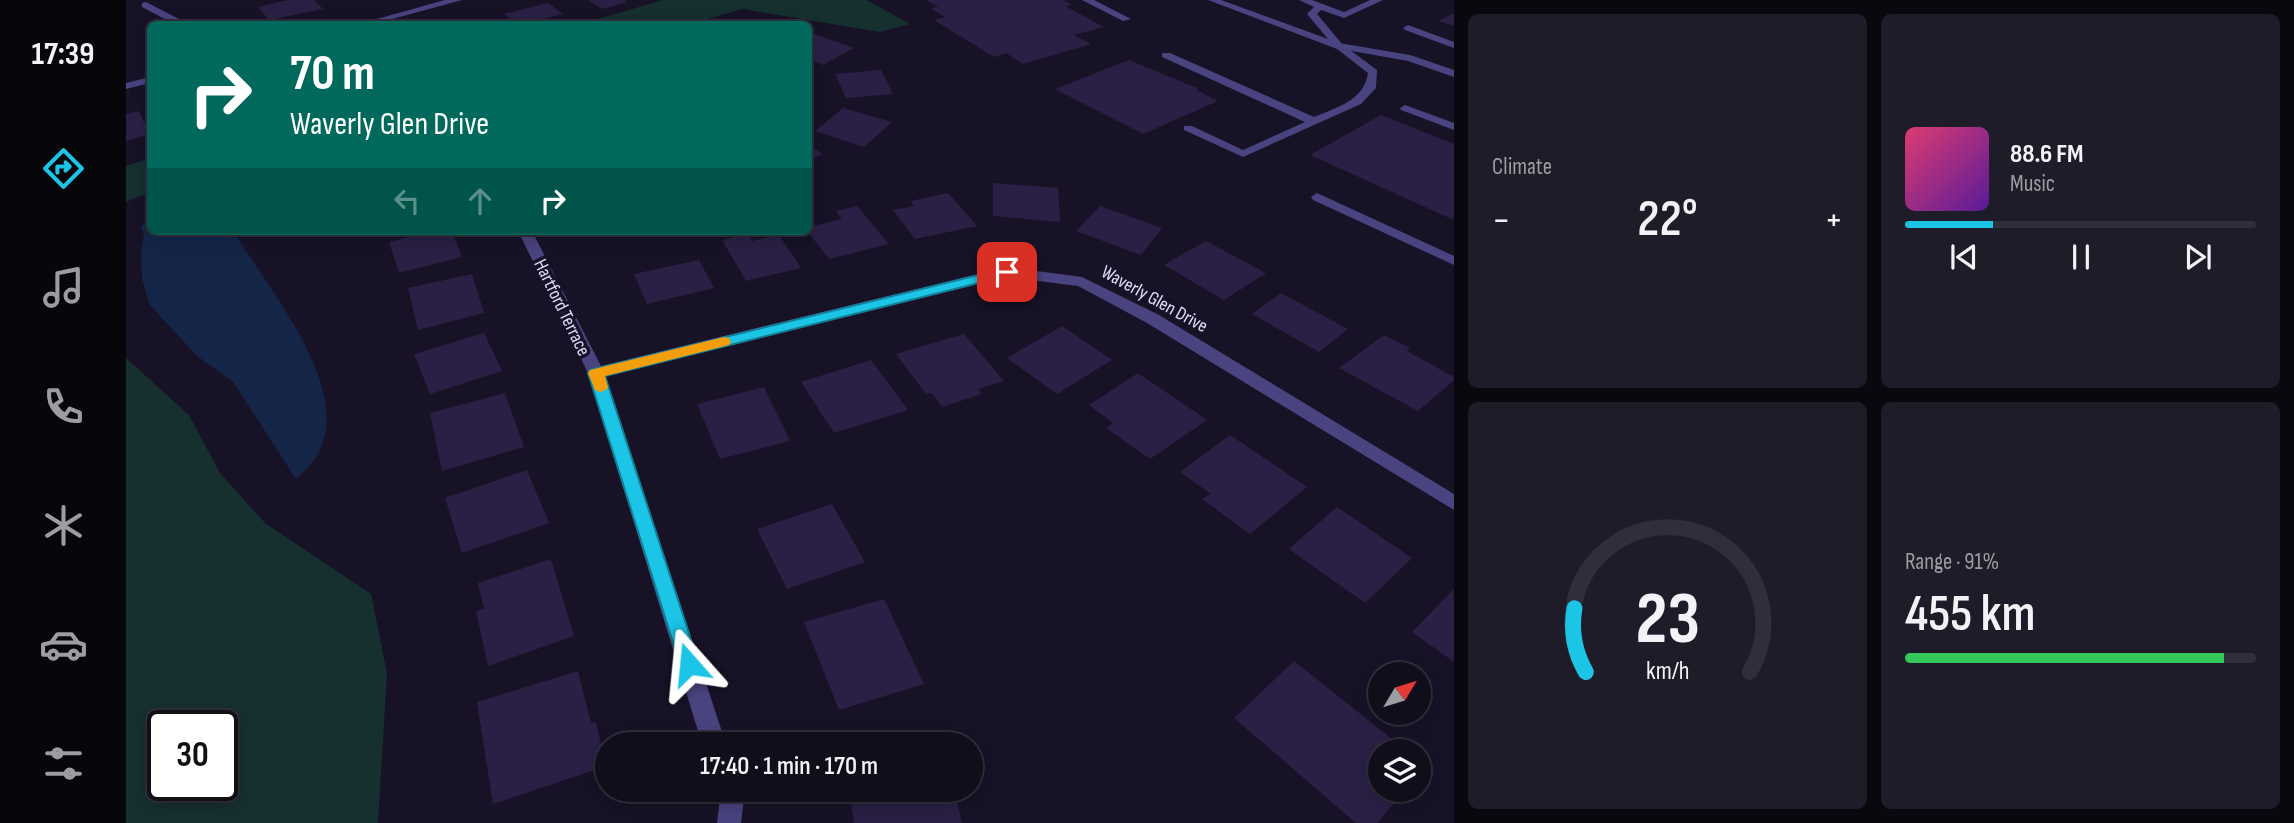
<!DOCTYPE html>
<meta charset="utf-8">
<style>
:root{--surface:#110e1c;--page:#1e1c29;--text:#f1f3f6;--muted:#9c9ca3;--line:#302e3b;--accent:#1cc4e6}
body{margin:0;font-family:"Sofia Sans Condensed",sans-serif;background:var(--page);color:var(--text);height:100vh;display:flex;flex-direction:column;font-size:26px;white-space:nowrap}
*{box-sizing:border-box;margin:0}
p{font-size:23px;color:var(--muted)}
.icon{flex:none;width:38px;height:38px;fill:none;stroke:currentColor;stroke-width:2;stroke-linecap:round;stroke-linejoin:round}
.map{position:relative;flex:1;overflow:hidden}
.panel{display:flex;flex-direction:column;gap:14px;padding:14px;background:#09080f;width:840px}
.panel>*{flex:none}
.top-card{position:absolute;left:21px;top:21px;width:665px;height:214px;border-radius:10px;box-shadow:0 4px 18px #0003,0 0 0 2px var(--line);background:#00695c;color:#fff;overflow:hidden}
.needle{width:46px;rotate:52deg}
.buttons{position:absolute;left:1242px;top:662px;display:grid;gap:14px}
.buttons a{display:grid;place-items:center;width:63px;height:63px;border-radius:50%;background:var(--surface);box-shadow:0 4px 18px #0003,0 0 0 2px var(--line);font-size:35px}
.speed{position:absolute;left:21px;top:710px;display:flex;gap:14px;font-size:35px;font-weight:700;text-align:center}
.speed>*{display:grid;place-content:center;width:91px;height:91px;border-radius:50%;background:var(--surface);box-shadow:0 4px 18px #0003,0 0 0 2px var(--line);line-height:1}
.speed .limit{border:4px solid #111;border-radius:10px;background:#fff;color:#111}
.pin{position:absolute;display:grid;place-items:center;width:60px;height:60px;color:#fff;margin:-30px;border-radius:14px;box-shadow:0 4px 10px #0006}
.me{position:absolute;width:77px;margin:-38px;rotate:342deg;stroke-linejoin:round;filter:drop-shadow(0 0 5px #0008)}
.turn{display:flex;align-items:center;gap:24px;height:147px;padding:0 28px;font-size:32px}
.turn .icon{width:91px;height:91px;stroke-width:2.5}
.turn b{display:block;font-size:49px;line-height:60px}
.lanes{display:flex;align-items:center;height:66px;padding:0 28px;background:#0003;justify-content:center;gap:35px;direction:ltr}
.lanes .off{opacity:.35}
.big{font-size:52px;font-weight:600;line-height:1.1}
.panel .tile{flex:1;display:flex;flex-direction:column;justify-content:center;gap:10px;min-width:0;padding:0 24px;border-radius:10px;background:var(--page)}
.panel .dial{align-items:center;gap:0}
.dial svg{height:182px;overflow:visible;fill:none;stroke:var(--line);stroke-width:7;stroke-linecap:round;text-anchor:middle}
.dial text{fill:var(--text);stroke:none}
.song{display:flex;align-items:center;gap:21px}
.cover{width:84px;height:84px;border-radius:10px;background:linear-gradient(135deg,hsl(340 70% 55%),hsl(270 70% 35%))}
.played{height:7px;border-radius:4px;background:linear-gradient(90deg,var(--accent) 25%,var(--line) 25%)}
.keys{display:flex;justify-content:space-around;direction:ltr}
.heat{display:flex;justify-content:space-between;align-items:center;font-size:38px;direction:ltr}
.charge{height:10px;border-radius:5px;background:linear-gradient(90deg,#34c759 91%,var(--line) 0)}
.panel .tiles{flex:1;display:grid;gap:14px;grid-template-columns:repeat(2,1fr)}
.trip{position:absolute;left:469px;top:732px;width:388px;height:70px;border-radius:35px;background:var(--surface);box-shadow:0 4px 18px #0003,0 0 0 2px var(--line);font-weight:600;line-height:70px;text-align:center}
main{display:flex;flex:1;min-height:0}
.menu{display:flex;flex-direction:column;width:126px;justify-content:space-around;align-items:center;background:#07060b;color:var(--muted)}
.menu .icon{width:49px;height:49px}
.menu .active{color:var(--accent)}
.menu b{font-size:32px;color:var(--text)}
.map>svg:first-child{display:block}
.green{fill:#162f2f;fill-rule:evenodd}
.water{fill:#142548}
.building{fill:#2a2045}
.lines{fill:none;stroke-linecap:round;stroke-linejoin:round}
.service{fill:#494380;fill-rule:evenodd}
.minor{fill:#494380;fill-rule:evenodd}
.route{fill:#1cc4e6;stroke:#127f96;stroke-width:2}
.slow{fill:#f59e0b}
.labels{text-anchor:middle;stroke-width:7;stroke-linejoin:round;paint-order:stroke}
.street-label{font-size:19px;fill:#e1dbfb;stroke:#171226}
</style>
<main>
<nav class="menu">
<b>17:39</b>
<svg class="icon active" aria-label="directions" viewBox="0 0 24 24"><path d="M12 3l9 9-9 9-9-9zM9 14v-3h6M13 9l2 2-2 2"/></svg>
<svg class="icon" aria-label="music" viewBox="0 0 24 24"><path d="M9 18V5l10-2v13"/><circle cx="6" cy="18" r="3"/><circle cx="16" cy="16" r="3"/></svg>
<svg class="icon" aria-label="phone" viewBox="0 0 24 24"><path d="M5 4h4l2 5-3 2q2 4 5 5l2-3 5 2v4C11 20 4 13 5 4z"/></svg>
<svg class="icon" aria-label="climate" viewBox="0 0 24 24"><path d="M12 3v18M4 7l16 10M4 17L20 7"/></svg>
<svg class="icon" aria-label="car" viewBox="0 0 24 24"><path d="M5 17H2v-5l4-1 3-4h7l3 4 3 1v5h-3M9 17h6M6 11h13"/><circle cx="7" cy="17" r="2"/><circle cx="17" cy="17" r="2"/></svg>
<svg class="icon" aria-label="filters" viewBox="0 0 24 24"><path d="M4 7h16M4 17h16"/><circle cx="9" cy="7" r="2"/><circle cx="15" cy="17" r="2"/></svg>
</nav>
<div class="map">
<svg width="1328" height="823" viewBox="0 0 1328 823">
<rect width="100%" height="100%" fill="#171226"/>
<g class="green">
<path d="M537 0H741L784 24 754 32 617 9 562 24H455Z"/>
<path d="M24 158V192L0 202V166Z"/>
<path d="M0 358 63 415 94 473 139 523 245 594 261 673 252 823H0ZM96 726V786H37V726Z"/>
</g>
<path class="water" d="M24 220V231H114L111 236C147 298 252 415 170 479L107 382 71 356 23 304 16 278 15 253 18 236 15 226Z"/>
<g class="building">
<path d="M162 0H188L197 9 143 20 132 7Z"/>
<path d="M462 0H498L502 2 476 9Z"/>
<path d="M800 0H937L946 5 939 6 978 27 948 35 965 44 897 64 880 53 868 57 808 20 819 17 805 9 812 7Z"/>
<path d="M422 3 437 14 397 24H391L378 14Z"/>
<path d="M1328 13V26L1312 21Z"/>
<path d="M689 34 728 48 697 65 682 59V37Z"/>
<path d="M1003 60 1073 89 1070 90 1092 101 1017 134 929 89Z"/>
<path d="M755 70 767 94 720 98 709 74Z"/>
<path d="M717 108 766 122 738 147 689 131Z"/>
<path d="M13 111 24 134 0 141V114Z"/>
<path d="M1255 115 1328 144V220L1184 155Z"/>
<path d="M682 145 697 154 682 160Z"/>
<path d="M867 183 932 188 934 222 867 216Z"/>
<path d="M822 193 851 226 789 239 767 210 788 206 785 201Z"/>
<path d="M731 206 763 244 703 259 682 232V227L716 219 710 211Z"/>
<path d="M974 206 1036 228 1015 255 950 231Z"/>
<path d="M308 231H326L336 257 273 273 263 242Z"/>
<path d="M622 234 626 241 653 235 675 268 620 281 596 240Z"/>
<path d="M1080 241 1140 273 1098 300 1038 265Z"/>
<path d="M573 260 588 288 521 304 508 274Z"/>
<path d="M346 274 358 313 292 330 282 288Z"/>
<path d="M1155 293 1222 329 1193 352 1126 314Z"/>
<path d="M936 326 986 360 931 394 881 358Z"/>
<path d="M358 333 376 371 304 394 288 354Z"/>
<path d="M838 334 878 381 852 389 856 394 816 407 806 393 800 394 770 354Z"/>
<path d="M1258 335 1284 348 1281 351 1328 377V380L1292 411 1213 368Z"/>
<path d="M745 360 782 410 708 433 675 382Z"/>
<path d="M1012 373 1081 420 1024 459 980 428 987 423 963 405Z"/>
<path d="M638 387 664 441 594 459 571 404Z"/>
<path d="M379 393 398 447 316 471 304 413Z"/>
<path d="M1104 435 1181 487 1124 534 1076 499 1085 494 1054 472Z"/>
<path d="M401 470 423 523 336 553 319 498Z"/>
<path d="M706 504 739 562 661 589 631 529Z"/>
<path d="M1211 507 1286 558 1239 603 1163 549Z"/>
<path d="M425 559 448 636 362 666 350 611 358 609 352 583Z"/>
<path d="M1328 589V662L1286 632Z"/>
<path d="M758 599 798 684 713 710 678 622Z"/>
<path d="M1168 661 1281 751H1255V789H1293V761L1309 773 1285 801 1276 794 1251 823H1230L1108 718Z"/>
<path d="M452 671 465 723 470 722 480 766 367 804 351 702Z"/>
<path d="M815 737 817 744H765V742Z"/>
<path d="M723 789H828L836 823H728Z"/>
</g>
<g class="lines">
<g class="service">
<path d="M956 0H968L1005 19 997 21Z"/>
<path d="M1082 0H1095L1202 39 1181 14 1188 7 1173 0H1186L1218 12 1244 0H1257L1218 18 1195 10 1191 14 1216 44 1251 70 1250 88 1235 104 1117 157 1058 130V126H1066L1117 150 1179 122 1036 57V53H1044L1188 117C1211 107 1238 101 1242 73L1211 49Z"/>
<path d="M1282 25 1328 42V48L1279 30 1277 28Z"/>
<path d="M1279 105 1328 123V130L1275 110 1274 108Z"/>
<path d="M1191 193 1328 256V265L1187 200 1185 197Z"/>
</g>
<g class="minor">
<path d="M319 0H336L248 24H233Z"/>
<path d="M20 2 59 22 60 24H48L16 7V3Z"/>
<path d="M1213 43 1284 55 1328 70V77L1282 61 1209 48V44Z"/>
<path d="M24 77V83L0 89V83Z"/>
<path d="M392 231H406L475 366 881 267 956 277 1033 315 1328 494V510L1021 323 952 286 881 277 479 376 600 744H576L462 373Z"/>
<path d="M591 789H615L618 798 615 823H591L594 798Z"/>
</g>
</g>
<path class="route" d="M881 268 885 269V275L479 376 573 664 570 671 563 673 556 671 462 373 464 370Z"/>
<path class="slow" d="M598 337 603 338 605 342 603 345 479 376 482 387 480 390 474 392 469 390 462 373 464 370Z"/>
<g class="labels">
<g class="street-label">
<text transform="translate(1029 298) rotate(29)" y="7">Waverly Glen Drive</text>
<text transform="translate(437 307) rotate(64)" y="7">Hartford Terrace</text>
</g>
</g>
</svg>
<div class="buttons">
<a><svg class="needle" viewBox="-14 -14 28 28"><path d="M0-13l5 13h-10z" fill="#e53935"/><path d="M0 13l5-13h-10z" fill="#9c9ca3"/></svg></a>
<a><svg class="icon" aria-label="layers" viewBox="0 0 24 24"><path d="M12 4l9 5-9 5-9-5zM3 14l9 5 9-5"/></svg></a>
</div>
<div class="speed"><div class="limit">30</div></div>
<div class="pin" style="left:881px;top:272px;background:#d93025"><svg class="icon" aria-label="arrive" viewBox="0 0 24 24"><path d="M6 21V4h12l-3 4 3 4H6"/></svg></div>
<svg class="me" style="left:563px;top:664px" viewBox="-20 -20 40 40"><path d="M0-17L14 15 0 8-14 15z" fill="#1cc4e6" stroke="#fff" stroke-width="4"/></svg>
<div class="trip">17:40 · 1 min · 170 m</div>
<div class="top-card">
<div class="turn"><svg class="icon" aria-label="right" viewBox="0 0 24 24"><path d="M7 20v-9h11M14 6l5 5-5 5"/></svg><div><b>70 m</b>Waverly Glen Drive</div></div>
<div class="lanes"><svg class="icon off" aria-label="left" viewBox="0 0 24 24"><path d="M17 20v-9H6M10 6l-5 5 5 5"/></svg><svg class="icon off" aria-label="ahead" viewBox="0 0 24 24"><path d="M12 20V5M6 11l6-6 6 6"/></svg><svg class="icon" aria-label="right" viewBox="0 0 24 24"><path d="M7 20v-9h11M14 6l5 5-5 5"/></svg></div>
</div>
</div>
<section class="panel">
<div class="tiles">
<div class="tile"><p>Climate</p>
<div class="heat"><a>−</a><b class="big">22°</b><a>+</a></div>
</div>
<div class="tile">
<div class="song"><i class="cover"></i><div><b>88.6 FM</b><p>Music</p></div></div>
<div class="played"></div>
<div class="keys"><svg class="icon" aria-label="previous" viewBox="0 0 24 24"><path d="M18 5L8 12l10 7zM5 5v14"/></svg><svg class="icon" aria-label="pause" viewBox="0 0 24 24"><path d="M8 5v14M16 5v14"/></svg><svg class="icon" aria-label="next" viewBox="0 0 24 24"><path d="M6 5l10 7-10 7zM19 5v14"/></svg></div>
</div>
<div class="tile dial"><svg viewBox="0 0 100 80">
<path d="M14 69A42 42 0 1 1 86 69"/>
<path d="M14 69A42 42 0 0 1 9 41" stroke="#1cc4e6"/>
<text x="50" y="56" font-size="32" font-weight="700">23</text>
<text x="50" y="72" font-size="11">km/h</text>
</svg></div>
<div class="tile"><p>Range · 91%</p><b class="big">455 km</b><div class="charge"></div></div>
</div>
</section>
</main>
